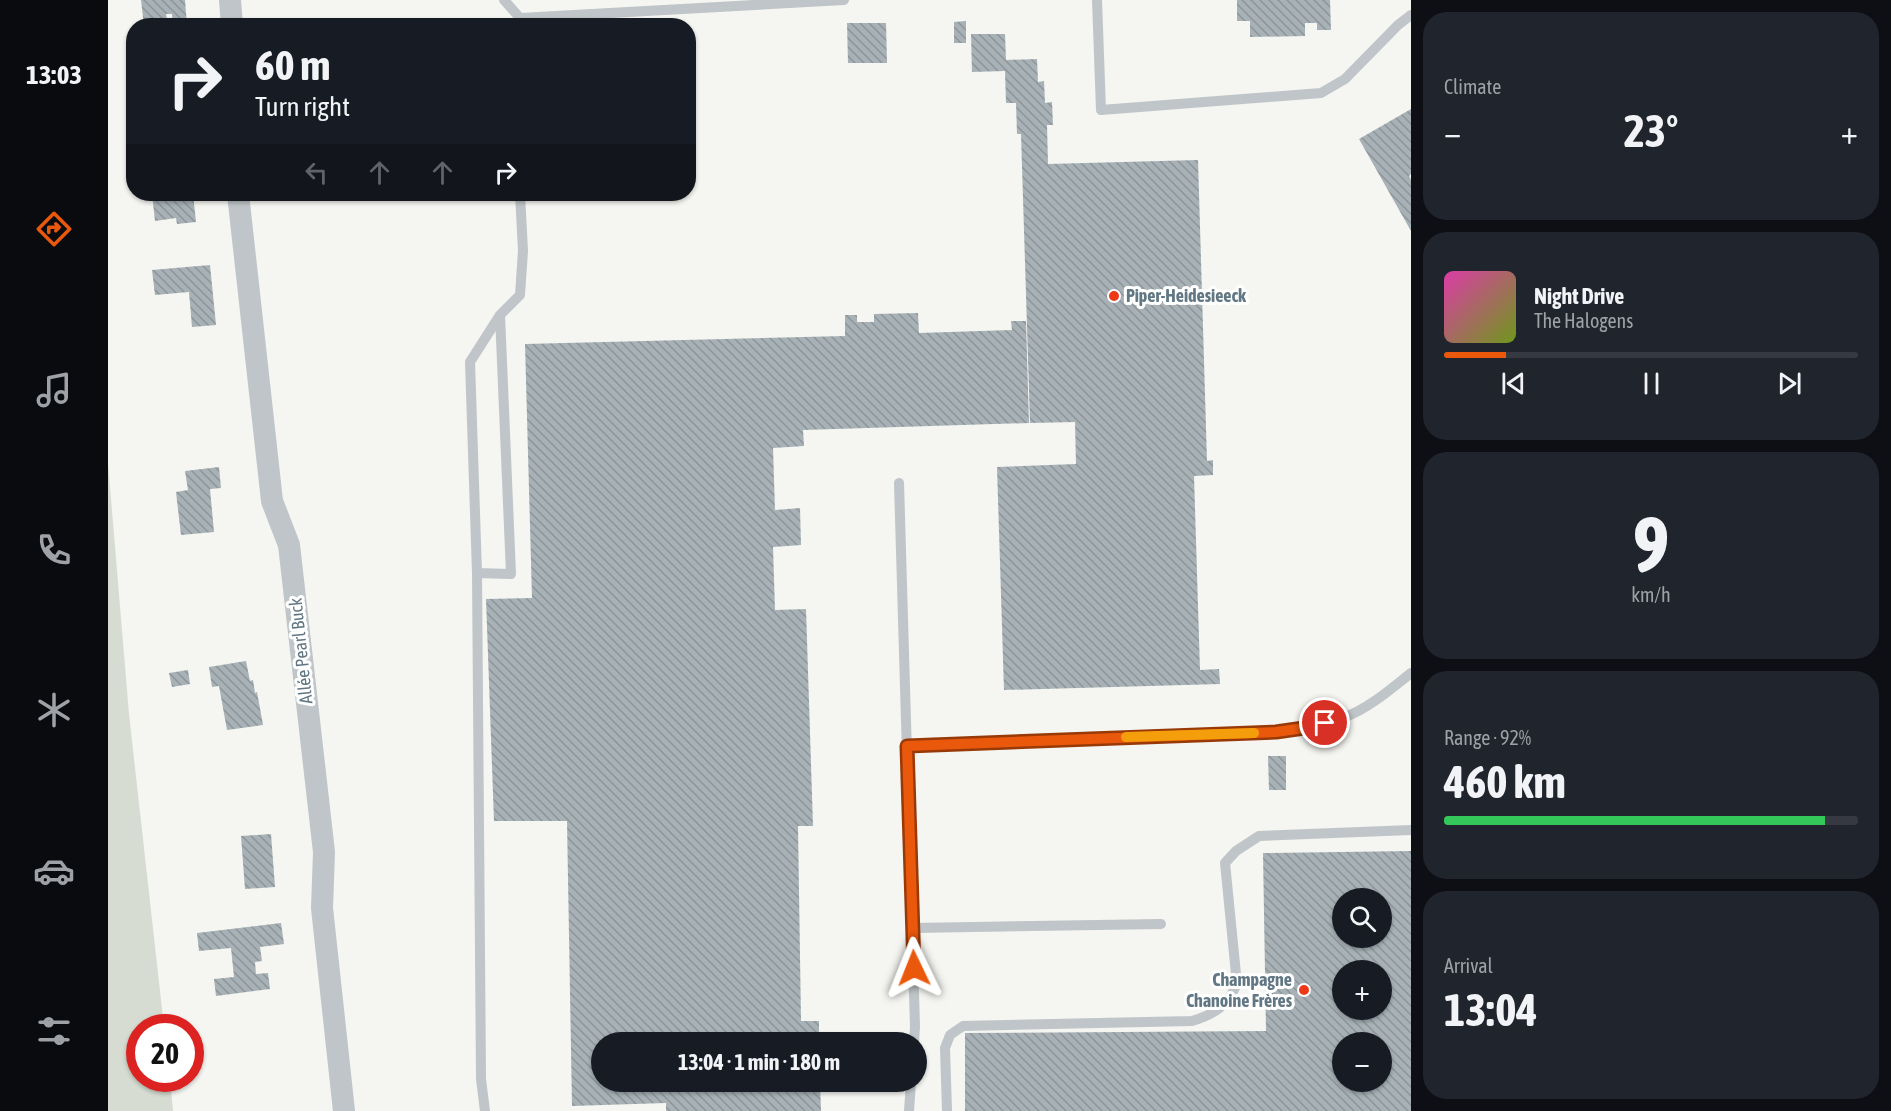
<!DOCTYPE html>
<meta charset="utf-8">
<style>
:root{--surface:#171b24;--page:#20242c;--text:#f1f3f6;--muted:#9ea1a6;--line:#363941;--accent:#ea580c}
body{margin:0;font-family:"Asap Condensed",sans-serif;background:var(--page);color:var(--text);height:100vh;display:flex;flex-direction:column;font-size:22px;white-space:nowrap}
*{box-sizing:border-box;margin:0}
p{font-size:20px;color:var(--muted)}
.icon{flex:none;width:33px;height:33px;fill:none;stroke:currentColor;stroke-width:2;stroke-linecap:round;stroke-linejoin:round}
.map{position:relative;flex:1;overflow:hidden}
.panel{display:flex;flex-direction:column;gap:12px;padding:12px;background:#0d0f14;width:480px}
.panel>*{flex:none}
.banner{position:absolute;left:18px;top:18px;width:570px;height:183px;border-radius:24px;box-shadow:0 2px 4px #0004;background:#171b24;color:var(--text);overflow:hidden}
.controls{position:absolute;left:1224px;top:888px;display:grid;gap:12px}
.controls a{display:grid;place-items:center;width:60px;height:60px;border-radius:50%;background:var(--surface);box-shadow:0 2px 4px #0004;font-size:30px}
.speed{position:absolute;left:18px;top:1014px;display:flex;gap:12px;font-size:30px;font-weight:700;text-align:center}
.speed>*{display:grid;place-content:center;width:78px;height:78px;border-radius:50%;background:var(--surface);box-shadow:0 2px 4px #0004;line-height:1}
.speed .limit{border:9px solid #d22;background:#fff;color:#111}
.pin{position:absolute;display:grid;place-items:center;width:51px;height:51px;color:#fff;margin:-26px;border:3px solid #fff;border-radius:50%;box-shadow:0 2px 6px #0007}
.me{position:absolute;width:66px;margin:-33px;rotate:358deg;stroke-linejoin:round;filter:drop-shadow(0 0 4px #0008)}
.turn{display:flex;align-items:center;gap:21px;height:126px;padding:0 30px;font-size:27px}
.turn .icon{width:78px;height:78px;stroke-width:2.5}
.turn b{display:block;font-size:42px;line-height:51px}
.lanes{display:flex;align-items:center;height:57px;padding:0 30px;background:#0003;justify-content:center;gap:30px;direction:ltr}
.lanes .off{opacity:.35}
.big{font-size:45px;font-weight:700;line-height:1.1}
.panel .tile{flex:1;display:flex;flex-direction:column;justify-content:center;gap:9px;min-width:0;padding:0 21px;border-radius:24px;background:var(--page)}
.panel .dial{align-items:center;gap:0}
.dial b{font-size:78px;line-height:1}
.song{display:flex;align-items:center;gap:18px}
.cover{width:72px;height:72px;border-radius:9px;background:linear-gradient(135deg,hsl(320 70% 55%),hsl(80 70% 35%))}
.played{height:6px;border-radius:3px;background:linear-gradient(90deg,var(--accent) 15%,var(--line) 15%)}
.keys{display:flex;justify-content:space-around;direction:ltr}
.heat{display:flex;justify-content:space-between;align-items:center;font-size:33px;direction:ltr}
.charge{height:9px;border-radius:4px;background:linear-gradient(90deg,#34c759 92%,var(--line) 0)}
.trip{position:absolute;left:483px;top:1032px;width:336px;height:60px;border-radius:30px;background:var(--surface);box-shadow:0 2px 4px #0004;font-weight:700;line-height:60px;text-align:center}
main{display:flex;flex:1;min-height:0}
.dock{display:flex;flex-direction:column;width:108px;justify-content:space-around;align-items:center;background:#090b0e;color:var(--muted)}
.dock .icon{width:42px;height:42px}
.dock .active{color:var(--accent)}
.dock b{font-size:27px;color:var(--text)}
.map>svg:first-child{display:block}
.grass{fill:#d6dcd1}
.building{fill:url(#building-back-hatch);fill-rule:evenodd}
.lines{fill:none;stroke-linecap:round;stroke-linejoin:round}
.service{stroke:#bfc5c8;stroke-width:10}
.minor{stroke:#bfc5c8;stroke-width:22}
.route-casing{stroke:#983908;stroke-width:15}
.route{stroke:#ea580c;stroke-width:10}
.slow{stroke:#f59e0b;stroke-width:10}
.poi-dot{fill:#ee3918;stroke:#fff;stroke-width:2}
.labels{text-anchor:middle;stroke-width:6;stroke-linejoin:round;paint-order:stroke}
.poi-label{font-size:18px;font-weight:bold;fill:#627784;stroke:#fff;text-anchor:start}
.street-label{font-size:18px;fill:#627784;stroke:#fff}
</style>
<main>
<nav class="dock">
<b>13:03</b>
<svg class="icon active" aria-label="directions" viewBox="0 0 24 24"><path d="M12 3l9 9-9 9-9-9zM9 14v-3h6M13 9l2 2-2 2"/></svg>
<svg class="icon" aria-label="music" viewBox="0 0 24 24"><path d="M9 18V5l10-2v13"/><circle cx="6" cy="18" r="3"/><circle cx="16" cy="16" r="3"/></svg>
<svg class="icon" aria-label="phone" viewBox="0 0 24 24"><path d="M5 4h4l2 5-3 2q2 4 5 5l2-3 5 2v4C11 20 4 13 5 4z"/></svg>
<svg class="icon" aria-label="climate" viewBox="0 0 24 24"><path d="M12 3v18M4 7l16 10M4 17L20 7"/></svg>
<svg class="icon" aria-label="car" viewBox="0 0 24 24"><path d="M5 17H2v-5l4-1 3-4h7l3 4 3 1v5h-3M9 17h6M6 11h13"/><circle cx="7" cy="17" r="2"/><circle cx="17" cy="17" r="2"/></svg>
<svg class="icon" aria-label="filters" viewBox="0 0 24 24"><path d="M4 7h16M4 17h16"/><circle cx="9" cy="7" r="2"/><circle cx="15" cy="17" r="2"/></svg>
</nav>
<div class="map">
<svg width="1303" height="1111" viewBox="0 0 1303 1111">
<defs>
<pattern id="building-back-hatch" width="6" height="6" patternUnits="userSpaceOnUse" patternTransform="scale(1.5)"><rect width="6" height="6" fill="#a8b2b6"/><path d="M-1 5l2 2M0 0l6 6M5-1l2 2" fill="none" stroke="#8c969a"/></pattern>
</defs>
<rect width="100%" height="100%" fill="#f5f5f1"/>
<path class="grass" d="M0 463 21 714 56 1027 32 1028V1078L62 1079 65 1111H0Z"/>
<g class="building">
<path d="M33 0H77L79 26H65L64 14H58L60 24 36 26Z"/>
<path d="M1129 0H1222L1223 30H1209V23H1197V36L1142 37V21H1129Z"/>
<path d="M858 21V43H846V22Z"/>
<path d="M739 23H778L779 63H740Z"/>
<path d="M863 34H897L898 60 929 59 930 82 936 81 937 103 944 102 945 125H939L940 164 1090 160 1099 461 1105 460V475L1086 476 1092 670 1111 669 1112 684 896 690 889 467 968 464 967 422 922 423 913 134H909L908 103H898L897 71 864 72Z"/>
<path d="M1303 109V174L1301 176 1303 180V231L1251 139Z"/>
<path d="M44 194H85L88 222 69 224 68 218 47 221Z"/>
<path d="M102 265 108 325 84 327 81 292 47 295 44 270Z"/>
<path d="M810 313 811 333 904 330 903 321H918L921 423 695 430 696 446 665 448 667 510 692 508 693 545 665 547 667 610 698 609 705 826H690L693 1021H711V1042H494V1082H712L713 1111H558V1103L464 1106 459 821H386L378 599 424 598 417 344 737 336V315H749V322H766V314Z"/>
<path d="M111 467 113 488 102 489 106 532 73 535 68 492 80 490 77 471Z"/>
<path d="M138 661 142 681 145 680 147 693 149 692 155 725 119 730 111 686 104 687 101 667Z"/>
<path d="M80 670 82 684 64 687 61 673Z"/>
<path d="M1160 756H1178V790H1161Z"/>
<path d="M163 834 167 887 137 889 133 836Z"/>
<path d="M1303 851V1111H857V1033L1158 1031 1155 853ZM1234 898H1274V938H1234ZM1234 970H1274V1010H1234ZM1234 1042H1274V1082H1234Z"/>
<path d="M173 923 176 944 152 947 154 961 147 962 148 974 160 973 162 989 108 996 106 979 126 977 123 948 91 951 89 933Z"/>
</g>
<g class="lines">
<g class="service">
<path d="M396 0 412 18"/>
<path d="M989 0 993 110 1213 93 1237 79 1290 25 1303 15"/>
<path d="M411 26 412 18 736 0"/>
<path d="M392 315 403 574 369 573 362 362 392 315 412 295 415 251 412 194"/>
<path d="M791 483 807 1027 806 1042"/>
<path d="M369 573 373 1079 377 1111"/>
<path d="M799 746 1168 732C1191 729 1215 725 1237 717 1260 709 1284 688 1303 673"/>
<path d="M805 928 1053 924"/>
<path d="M801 1111 803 1082"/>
<path d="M839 1111 837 1048 842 1035 855 1026 1084 1021C1107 1014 1119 1006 1129 984L1117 863 1128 851 1151 836 1303 830"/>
</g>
<g class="minor">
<path d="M122 0 124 26"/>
<path d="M130 194 164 501 181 545 216 852 214 908 236 1111"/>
</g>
</g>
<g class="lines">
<g class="route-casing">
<path id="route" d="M806 968 799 746 1168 732 1196 728 1217 723"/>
</g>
<use href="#route" class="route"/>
<path class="slow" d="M1018 737 1146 733"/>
</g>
<g class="poi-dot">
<circle cx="1006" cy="296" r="6"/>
<circle cx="1196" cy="990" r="6"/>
</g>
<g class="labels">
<g class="poi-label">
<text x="1018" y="302">Piper-Heidesieeck</text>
<text x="1184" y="986" text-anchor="end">Champagne<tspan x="1184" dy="21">Chanoine Frères</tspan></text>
</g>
<g class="street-label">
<text transform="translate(193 651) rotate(-96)" y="6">Allée Pearl Buck</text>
</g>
</g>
</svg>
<div class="controls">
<a><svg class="icon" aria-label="search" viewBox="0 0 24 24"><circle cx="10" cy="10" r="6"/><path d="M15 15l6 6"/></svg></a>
<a>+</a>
<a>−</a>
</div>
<div class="speed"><div class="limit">20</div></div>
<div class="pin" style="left:1217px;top:723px;background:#d93025"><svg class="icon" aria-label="arrive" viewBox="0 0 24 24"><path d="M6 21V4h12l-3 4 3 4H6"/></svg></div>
<svg class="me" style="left:806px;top:968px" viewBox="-20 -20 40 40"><path d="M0-17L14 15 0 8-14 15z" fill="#ea580c" stroke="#fff" stroke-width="4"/></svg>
<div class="trip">13:04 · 1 min · 180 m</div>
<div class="banner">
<div class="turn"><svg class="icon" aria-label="right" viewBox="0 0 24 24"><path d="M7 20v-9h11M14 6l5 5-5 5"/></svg><div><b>60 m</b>Turn right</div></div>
<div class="lanes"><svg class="icon off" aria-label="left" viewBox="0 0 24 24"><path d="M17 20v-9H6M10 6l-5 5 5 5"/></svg><svg class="icon off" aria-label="ahead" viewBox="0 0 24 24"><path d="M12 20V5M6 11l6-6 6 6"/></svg><svg class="icon off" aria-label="ahead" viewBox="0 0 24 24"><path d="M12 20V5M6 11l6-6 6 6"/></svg><svg class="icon" aria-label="right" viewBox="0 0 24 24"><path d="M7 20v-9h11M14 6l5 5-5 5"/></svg></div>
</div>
</div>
<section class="panel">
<div class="tile"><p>Climate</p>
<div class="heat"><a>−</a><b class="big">23°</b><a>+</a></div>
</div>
<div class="tile">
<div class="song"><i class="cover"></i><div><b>Night Drive</b><p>The Halogens</p></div></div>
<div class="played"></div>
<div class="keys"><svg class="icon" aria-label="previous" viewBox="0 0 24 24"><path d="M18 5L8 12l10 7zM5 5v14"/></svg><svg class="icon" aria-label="pause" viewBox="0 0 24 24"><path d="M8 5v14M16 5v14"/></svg><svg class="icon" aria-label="next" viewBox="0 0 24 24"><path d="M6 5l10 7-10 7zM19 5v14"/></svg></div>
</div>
<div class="tile dial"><b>9</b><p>km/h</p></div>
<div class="tile"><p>Range · 92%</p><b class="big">460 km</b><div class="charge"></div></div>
<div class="tile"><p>Arrival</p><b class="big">13:04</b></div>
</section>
</main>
